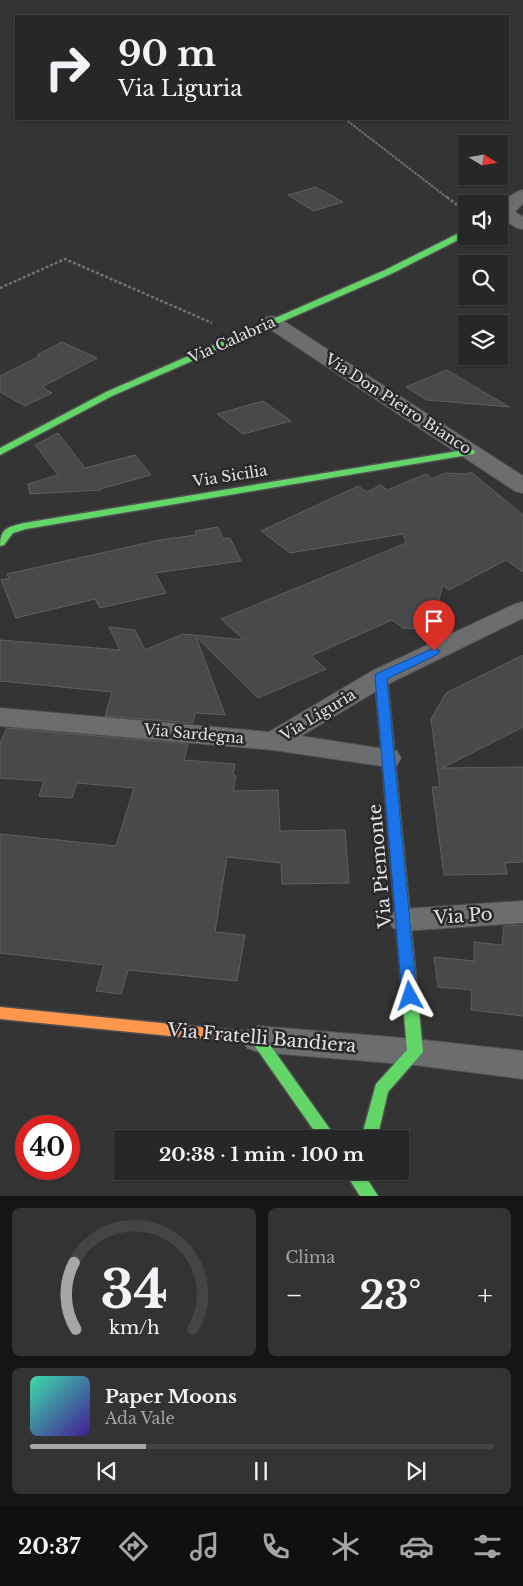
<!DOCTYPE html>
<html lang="it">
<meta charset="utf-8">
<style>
:root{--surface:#272728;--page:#333334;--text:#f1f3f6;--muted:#a4a5a8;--line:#434445;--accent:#a6a6a7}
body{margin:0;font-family:"Libre Baskerville",serif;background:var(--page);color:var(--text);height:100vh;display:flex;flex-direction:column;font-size:19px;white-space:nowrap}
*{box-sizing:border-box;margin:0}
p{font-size:16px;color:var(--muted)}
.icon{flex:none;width:28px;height:28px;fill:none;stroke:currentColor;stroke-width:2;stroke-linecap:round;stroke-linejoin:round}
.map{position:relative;height:1196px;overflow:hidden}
.panel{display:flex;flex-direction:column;gap:12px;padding:12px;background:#151516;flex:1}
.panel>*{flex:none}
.banner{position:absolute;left:15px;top:15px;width:494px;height:105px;border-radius:0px;box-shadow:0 1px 4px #0004,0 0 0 1px var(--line);background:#272728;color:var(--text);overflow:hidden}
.needle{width:32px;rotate:101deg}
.tools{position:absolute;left:458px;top:135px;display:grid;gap:10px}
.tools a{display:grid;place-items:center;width:50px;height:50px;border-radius:0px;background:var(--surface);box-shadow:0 1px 4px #0004,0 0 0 1px var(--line);font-size:25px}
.speed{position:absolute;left:15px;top:1115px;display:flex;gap:10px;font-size:25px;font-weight:700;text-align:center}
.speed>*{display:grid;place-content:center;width:65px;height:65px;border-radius:50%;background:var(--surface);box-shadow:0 1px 4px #0004,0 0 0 1px var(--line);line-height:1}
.speed .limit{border:8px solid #d22;background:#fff;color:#111}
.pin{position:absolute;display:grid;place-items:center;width:42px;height:42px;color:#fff;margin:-51px -21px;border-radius:50% 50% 50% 0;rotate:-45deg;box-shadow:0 0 5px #0007}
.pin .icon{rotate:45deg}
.me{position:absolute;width:55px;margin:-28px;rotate:355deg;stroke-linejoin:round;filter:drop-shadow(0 0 4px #0008)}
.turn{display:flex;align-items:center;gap:18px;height:105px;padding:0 20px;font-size:22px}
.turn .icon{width:65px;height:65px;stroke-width:2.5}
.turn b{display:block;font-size:35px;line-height:42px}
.big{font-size:38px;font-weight:700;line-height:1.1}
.panel .card{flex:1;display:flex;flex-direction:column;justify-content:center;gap:8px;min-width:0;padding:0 18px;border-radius:8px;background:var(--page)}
.panel .dial{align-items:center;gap:0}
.dial svg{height:130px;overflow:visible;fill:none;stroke:var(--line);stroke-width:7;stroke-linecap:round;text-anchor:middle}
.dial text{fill:var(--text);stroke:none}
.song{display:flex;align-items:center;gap:15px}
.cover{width:60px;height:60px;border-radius:8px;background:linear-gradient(135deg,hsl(160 70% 55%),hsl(260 70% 35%))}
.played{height:5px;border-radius:2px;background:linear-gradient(90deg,var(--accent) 25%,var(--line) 25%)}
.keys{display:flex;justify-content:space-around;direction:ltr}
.heat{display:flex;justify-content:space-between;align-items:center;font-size:28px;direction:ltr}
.panel .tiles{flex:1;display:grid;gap:12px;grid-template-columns:1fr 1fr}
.card:last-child{grid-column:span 2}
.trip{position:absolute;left:114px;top:1130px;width:295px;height:50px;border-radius:0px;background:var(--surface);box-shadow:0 1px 4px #0004,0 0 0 1px var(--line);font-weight:700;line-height:50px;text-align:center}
.tab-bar{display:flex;height:80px;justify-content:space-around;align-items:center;background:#101010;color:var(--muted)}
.tab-bar .icon{width:35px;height:35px}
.tab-bar .current{color:var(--accent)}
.tab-bar b{font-size:22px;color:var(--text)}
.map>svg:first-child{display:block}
.building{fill:#49494b;stroke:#5f5f60}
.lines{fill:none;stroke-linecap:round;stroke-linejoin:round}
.street-casing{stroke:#505052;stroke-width:2}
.fast-casing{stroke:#505052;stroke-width:3}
.slow-casing{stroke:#505052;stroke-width:3}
.path-far1{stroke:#717273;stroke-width:2;stroke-dasharray:2.5 1;stroke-linecap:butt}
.path{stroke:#717273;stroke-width:2.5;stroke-dasharray:3 2;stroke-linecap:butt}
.street{fill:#6c6d6e;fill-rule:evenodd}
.fast{fill:#63d668;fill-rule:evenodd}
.slow{fill:#ff974d;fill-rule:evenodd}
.route{fill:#1a73e8;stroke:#114b97}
.labels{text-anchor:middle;stroke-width:5;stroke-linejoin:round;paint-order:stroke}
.street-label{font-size:15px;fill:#e3e3e5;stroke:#29292c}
.near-street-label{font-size:18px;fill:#e3e3e5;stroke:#29292c}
</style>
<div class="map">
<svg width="523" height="1196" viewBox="0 0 523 1196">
<rect width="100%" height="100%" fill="#343435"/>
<g class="building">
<path d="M316 187 343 202 313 211 288 195Z"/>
<path d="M62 342 97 358 42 387 52 393 25 406 0 392V376L40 356 37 355Z"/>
<path d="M447 370 509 407 427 400 406 387Z"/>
<path d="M263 401 291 421 243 434 217 414Z"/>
<path d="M58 433 85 468 135 455 151 475 100 489 101 490 30 494 28 484 58 475 35 445Z"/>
<path d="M471 472 523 515V572L506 560 449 590 443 585 436 609H429L426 629 403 628 392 620 311 656 326 669 258 698 196 637 225 715 195 713 193 723 105 716 112 692 0 681V640L120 650 109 627 135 630 145 650 183 634 244 640 221 619 406 543 403 534 290 553 261 531 358 486 367 492 381 485 387 490 426 474 432 479 445 473 466 474Z"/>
<path d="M218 527 223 539 230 538 241 561 155 573 166 593 100 608 95 599 16 618 1 580 9 578 7 574 160 540 196 535 195 531Z"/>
<path d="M523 655V727L442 768 523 767V862L505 863 507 874 444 875 432 787H440L431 719 446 693Z"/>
<path d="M7 728 188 744 184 760 235 764 233 775 236 776 233 791 278 790 280 831 345 830 349 883 282 884 281 863 227 857 215 932 245 935 237 981 128 970 121 994 96 991 104 965 0 953V834L116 846 134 788 77 783 72 798 39 796 44 781 0 778V743Z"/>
<path d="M523 925V1016L471 1010 472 990 438 987 434 957 474 961V942L502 945 504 926Z"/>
</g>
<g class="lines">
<g class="street-casing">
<g id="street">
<path d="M523 190V203L515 212 523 217V229L517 228 499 216C500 203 511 193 523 190Z"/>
<path d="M272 316 279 318 523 476V493L515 491 265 326 263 322 265 318Z"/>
<path d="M523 602V618L390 683 301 736 397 751 401 758 397 765 388 767 273 750 0 726V708L269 732 372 671 515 604Z"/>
<path d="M523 901V923L403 931 393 928 388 920 393 912 403 909Z"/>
<path d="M258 1026 415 1039 523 1051V1079L415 1065 258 1052 247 1048 242 1039 247 1030Z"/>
</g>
</g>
<g class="fast-casing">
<g id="fast">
<path d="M463 231H466V236L391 274 112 396 0 455V448L106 392 385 270Z"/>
<path d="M470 449 474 450 475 452 474 454 26 529 13 533 4 545 0 546C0 528 8 527 24 523Z"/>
<path d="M381 673 387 677 423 1052 388 1092 377 1139H361L376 1084 407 1050 375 677Z"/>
<path d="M241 1031 263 1035 337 1139H320L254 1045 236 1041 233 1037 236 1033Z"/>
<path d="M344 1171H362L378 1196H360Z"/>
</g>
</g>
<g class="slow-casing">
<path id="slow" d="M0 1007 241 1031 246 1033 249 1037 246 1041 241 1043 0 1019Z"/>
</g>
<path class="path-far1" d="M345 119 449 199"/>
<g class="path">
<path d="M447 197 466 212"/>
<path d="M0 288 65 259 212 323"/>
</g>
<use href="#street" class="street"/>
<use href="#fast" class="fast"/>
<use href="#slow" class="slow"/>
</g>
<path class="route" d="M434 648 440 651 438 654 387 679 417 996 415 1000 410 1002 404 1000 402 996 375 677 376 674Z"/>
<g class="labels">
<g class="street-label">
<text transform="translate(232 340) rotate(-24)" y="5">Via Calabria</text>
<text transform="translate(398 404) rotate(33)" y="5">Via Don Pietro Bianco</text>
<text transform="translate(230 476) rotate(-9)" y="5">Via Sicilia</text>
<text transform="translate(318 715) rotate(-31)" y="5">Via Liguria</text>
<text transform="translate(194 734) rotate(5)" y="5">Via Sardegna</text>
</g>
<g class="near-street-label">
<text transform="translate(380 866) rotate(-95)" y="6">Via Piemonte</text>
<text transform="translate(463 916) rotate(-4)" y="6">Via Po</text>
<text transform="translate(262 1038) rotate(5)" y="6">Via Fratelli Bandiera</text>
</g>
</g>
</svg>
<div class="tools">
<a><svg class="needle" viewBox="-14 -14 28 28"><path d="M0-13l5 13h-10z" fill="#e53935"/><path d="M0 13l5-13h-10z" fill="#a4a5a8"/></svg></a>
<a><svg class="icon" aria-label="sound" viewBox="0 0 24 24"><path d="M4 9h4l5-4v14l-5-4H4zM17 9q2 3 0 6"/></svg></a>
<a><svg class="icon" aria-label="search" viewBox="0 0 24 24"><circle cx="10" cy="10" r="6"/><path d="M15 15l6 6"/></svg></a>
<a><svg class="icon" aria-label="layers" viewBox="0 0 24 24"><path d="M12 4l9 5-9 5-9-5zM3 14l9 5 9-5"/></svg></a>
</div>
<div class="speed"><div class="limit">40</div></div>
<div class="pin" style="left:434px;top:651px;background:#d93025"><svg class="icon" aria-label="arrive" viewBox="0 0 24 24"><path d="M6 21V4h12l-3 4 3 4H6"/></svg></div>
<svg class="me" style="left:410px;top:996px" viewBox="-20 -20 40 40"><path d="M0-17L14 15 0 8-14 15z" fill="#1a73e8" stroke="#fff" stroke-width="4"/></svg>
<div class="trip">20:38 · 1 min · 100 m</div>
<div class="banner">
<div class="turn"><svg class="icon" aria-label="right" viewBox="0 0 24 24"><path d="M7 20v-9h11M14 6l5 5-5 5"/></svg><div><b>90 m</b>Via Liguria</div></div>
</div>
</div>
<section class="panel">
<div class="tiles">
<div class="card dial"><svg viewBox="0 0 100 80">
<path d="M14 69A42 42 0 1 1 86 69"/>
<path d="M14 69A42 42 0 0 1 13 28" stroke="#a6a6a7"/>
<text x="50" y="56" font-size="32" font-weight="700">34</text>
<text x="50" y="72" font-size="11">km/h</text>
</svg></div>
<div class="card"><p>Clima</p>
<div class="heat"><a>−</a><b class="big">23°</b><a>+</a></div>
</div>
<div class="card">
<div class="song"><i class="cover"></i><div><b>Paper Moons</b><p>Ada Vale</p></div></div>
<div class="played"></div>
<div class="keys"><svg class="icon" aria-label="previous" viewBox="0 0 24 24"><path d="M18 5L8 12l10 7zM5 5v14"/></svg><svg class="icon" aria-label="pause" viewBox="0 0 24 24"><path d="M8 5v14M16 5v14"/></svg><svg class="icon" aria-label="next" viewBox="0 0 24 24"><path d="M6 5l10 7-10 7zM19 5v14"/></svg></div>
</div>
</div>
</section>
<nav class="tab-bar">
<b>20:37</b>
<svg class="icon current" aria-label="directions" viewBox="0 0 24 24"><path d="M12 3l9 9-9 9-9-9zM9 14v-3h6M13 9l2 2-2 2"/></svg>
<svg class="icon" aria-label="music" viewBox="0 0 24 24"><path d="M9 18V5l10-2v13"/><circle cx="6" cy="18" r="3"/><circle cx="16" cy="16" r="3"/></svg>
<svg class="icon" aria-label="phone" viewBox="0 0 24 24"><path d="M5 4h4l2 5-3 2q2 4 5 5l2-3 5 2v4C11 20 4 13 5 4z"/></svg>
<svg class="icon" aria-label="climate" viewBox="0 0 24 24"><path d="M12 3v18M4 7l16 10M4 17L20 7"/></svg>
<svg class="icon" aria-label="car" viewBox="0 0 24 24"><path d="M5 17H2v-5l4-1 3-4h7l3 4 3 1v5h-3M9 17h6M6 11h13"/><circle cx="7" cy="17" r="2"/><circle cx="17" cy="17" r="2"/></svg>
<svg class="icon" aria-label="filters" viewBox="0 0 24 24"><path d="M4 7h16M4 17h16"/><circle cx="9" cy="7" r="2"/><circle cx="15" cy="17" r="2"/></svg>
</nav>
